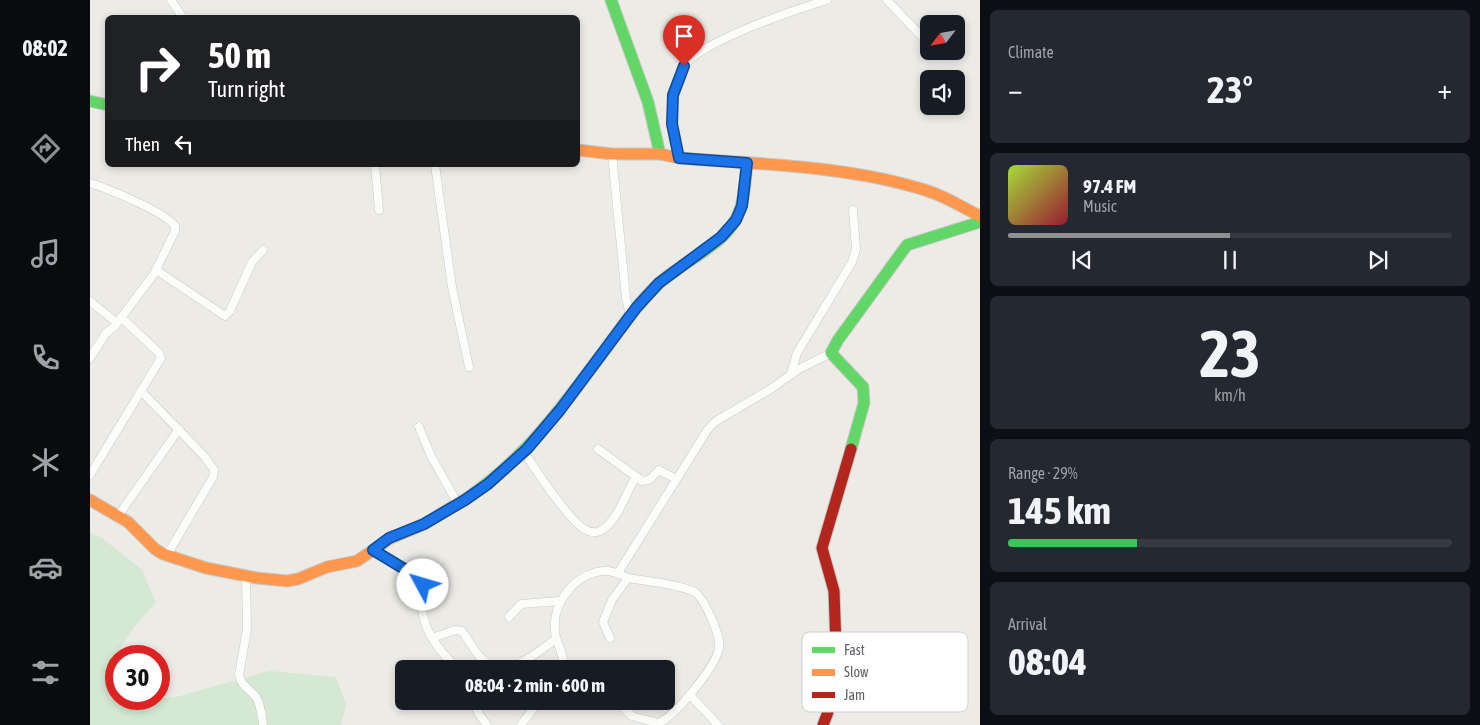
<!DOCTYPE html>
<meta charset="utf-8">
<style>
:root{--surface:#171b24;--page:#242831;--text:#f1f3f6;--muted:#9ea1a6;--line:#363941;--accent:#8e9092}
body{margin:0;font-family:"Asap Condensed",sans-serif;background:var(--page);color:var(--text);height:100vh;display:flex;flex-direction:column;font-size:19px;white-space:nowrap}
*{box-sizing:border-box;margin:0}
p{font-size:16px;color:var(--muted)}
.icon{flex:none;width:28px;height:28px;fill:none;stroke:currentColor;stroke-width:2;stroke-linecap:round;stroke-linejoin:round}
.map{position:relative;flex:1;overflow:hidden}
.drawer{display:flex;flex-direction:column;gap:10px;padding:10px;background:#0d0f14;width:500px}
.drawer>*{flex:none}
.hud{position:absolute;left:15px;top:15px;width:475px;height:152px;border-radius:8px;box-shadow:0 2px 8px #0003;background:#202124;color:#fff;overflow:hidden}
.needle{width:32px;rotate:239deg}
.controls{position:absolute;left:830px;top:15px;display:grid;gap:10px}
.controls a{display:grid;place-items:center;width:45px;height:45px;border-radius:8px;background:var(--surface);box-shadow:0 2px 8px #0003;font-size:25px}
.speed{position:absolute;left:15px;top:645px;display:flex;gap:10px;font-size:25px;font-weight:700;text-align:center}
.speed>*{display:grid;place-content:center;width:65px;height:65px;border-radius:50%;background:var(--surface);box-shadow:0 2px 8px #0003;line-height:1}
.speed .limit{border:8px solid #d22;background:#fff;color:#111}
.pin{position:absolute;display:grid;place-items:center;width:42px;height:42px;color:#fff;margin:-51px -21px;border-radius:50% 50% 50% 0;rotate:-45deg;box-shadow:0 0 5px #0007}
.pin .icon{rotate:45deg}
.me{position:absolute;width:55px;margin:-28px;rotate:309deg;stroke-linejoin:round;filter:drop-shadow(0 0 4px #0008)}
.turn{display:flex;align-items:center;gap:18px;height:105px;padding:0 20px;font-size:22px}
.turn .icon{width:65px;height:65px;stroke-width:2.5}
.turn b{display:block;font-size:35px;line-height:42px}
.then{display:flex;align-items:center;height:48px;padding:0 20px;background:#0003;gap:10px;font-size:19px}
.big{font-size:38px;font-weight:700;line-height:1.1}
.drawer .card{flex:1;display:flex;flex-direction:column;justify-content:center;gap:8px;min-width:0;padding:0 18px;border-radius:8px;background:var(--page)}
.drawer .dial{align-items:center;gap:0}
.dial b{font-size:65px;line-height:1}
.song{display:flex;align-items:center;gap:15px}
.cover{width:60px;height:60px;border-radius:8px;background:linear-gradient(135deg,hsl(80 70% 55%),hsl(350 70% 35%))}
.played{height:5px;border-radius:2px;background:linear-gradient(90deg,var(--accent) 50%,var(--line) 50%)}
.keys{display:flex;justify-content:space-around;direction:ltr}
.heat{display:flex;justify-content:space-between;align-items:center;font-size:28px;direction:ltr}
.charge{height:8px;border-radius:4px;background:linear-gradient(90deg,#34c759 29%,var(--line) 0)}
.trip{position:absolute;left:305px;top:660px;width:280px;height:50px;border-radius:8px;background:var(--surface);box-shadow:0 2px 8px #0003;font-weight:700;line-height:50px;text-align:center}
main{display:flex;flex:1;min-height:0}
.tab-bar{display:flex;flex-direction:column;width:90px;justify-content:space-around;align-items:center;background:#090b0e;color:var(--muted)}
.tab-bar .icon{width:35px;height:35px}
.tab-bar .current{color:var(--accent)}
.tab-bar b{font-size:22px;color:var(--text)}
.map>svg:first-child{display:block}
.green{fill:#d4e8d3}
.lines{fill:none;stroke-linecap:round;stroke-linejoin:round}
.street-casing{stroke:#c9c9c8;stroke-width:9}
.fast-casing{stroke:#c7c8c6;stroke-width:13}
.slow-casing{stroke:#c7c8c6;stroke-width:13}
.jam-casing{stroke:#c7c8c6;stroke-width:13}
.street{stroke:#fcfcfb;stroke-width:8}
.fast{stroke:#63d668;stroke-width:11}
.slow{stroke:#ff974d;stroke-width:11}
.jam{stroke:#b3261e;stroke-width:11}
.route-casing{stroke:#114b97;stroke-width:12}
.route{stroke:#1a73e8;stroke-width:9}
.key{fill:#fff;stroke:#cecfd0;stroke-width:1}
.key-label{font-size:14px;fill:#5c5f64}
</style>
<main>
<nav class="tab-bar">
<b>08:02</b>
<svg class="icon current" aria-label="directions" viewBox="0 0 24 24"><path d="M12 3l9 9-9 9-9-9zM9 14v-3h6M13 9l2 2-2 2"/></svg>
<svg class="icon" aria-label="music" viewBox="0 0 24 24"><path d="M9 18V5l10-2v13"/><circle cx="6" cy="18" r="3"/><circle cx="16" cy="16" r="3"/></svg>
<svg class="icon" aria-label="phone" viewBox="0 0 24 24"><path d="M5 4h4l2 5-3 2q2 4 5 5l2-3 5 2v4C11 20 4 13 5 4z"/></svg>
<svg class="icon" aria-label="climate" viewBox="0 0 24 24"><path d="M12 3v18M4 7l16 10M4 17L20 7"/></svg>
<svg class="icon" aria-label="car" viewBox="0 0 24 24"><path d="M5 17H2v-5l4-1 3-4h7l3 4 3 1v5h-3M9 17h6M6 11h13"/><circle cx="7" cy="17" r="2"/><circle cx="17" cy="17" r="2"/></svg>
<svg class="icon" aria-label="filters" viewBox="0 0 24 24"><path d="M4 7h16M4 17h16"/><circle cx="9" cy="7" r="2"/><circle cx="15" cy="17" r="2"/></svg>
</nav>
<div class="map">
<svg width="890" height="725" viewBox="0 0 890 725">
<rect width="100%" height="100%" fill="#ecebe6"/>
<path class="green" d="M0 533 12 538 51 569 66 602 44 627 22 660 26 699 48 700 86 697 179 671 246 677 256 705 251 725H0Z"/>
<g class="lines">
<g class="street-casing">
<g id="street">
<path d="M81 0 93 18"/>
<path d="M797 0 839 44"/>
<path d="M522 154 536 298 540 316"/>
<path d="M589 158C587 137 578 116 584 94 586 85 590 72 595 65 614 40 705 10 737 0"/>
<path d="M285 165 289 210"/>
<path d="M345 165 362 287 379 367"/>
<path d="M0 183C19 189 75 212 85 226V231L64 274 24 327 16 333 0 358"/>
<path d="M66 270 135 316 140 311 162 262 173 250"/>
<path d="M0 301 27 323"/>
<path d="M701 374 707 353 762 262 766 249 763 210"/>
<path d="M52 392 115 457 124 470 123 477 77 555"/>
<path d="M329 427 341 456 368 504"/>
<path d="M508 449 552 481 559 480 569 470 586 479"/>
<path d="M434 452C445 469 479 521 496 530 500 532 506 533 510 531 529 521 535 493 546 477"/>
<path d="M0 475 71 358 69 353 31 317"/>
<path d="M28 516 89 429"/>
<path d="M283 550 331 579C336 588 330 600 332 610 335 634 351 653 368 669"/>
<path d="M528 573 618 429 626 421 679 390 709 369 741 353"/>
<path d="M156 576 157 629 149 675C151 686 160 689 166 697 171 705 172 716 173 725"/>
<path d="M419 617 431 604 470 601"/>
<path d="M342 638 365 630 372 631C378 639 383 649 390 657 414 683 445 654 466 639"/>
<path d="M520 638 513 622 522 600 538 578"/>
<path d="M469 669 473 660C472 650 465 641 465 630 462 601 488 570 518 571 528 572 535 578 544 579 563 582 587 584 605 592 615 600 631 635 629 648 626 666 585 717 568 723L542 716 526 701"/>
<path d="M600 695 628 725"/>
<path d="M383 701 389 714 397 725"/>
<path d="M431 725 449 701"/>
</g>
</g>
<g class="fast-casing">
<g id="fast">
<path d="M521 0 558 102 570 154"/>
<path d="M0 101 18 105"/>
<path d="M761 449 774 403 773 387 741 353 748 340 817 245 890 222"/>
<path d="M377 498C434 459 470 410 511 355 529 331 546 305 568 284 590 263 633 246 646 219 655 202 655 181 657 163"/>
</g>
</g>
<g class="slow-casing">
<g id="slow">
<path d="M488 150 522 154H570L589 158C670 164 761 166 838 191 857 197 873 208 890 216"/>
<path d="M0 500 38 522 65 549 73 554 116 568 167 578 197 581 208 579 237 567 267 561 299 539 334 524 377 498"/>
</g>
</g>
<g class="jam-casing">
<path id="jam" d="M733 725 738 712 746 647 744 591 732 548 761 449"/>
</g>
<use href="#street" class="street"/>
<use href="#fast" class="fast"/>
<use href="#slow" class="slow"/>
<use href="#jam" class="jam"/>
</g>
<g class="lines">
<g class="route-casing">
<path id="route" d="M333 585 331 579 283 550 299 538 334 524 375 500 398 484 437 449 470 410 546 308 569 283 631 237 646 220 652 206 657 163 589 158 582 124 583 95 594 66"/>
</g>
<use href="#route" class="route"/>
</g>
<rect x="712" y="632" width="166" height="80" rx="8" class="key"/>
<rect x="722" y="647" width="23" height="6" fill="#63d668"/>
<rect x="722" y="669" width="23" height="7" fill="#ff974d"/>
<rect x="722" y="692" width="23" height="6" fill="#b3261e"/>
<g class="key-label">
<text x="754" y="655">Fast</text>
<text x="754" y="677">Slow</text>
<text x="754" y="700">Jam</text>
</g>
</svg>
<div class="controls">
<a><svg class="needle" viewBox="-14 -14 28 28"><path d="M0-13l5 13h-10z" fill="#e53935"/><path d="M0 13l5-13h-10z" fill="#9ea1a6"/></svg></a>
<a><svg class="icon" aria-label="sound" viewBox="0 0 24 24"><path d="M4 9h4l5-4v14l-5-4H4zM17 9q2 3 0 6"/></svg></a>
</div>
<div class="speed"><div class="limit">30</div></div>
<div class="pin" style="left:594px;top:66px;background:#d93025"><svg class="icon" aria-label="arrive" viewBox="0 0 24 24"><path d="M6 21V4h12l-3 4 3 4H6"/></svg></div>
<svg class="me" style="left:333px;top:585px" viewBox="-20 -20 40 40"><circle r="19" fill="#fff"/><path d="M0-13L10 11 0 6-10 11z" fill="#1a73e8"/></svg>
<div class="trip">08:04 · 2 min · 600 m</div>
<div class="hud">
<div class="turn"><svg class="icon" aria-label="right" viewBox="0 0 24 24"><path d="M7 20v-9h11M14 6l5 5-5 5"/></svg><div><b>50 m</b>Turn right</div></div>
<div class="then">Then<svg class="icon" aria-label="left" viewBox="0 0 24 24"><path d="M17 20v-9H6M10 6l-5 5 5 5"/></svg></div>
</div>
</div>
<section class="drawer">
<div class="card"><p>Climate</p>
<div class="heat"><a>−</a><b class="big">23°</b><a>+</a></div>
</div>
<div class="card">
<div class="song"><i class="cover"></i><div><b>97.4 FM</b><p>Music</p></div></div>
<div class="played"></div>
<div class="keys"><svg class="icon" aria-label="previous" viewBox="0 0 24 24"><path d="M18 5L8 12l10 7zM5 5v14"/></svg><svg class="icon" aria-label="pause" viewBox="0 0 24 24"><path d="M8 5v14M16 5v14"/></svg><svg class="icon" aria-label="next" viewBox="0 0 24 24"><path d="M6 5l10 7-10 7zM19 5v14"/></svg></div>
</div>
<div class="card dial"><b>23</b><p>km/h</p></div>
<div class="card"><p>Range · 29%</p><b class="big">145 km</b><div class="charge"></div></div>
<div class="card"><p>Arrival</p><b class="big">08:04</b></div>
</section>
</main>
